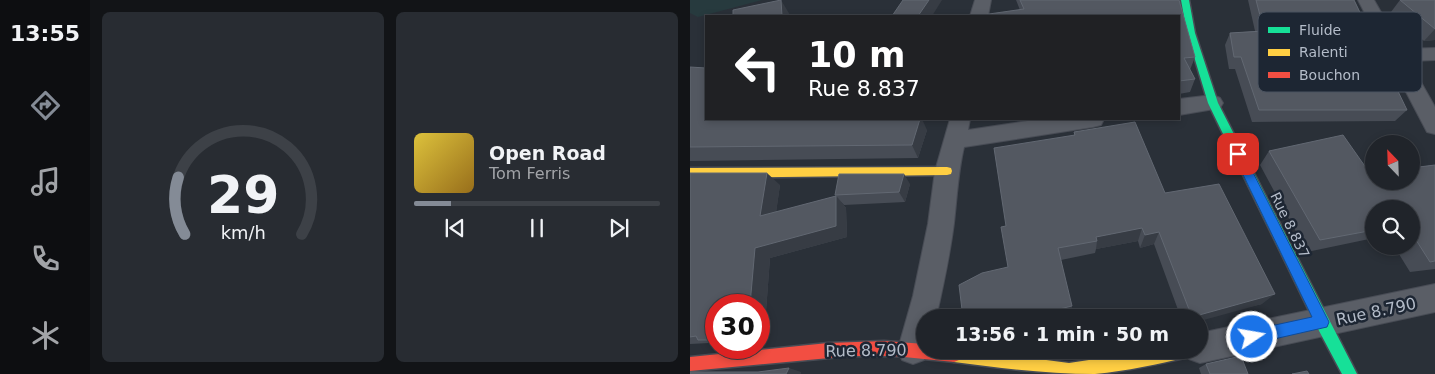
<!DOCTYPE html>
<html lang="fr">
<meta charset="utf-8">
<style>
:root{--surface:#20242a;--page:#282c32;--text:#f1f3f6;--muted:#a2a4a8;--line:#3d4147;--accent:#848b96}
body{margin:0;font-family:"DejaVu Sans",sans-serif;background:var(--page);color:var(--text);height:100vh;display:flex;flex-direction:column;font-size:19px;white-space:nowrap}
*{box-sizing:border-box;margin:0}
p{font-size:16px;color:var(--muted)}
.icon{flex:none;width:28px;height:28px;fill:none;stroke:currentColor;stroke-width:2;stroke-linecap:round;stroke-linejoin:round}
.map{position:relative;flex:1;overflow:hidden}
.drawer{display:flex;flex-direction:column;gap:12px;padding:12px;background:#121417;width:600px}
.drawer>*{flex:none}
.top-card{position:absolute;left:15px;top:15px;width:475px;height:105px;border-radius:0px;box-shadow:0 2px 8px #0003,0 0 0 1px var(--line);background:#202124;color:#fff;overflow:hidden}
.needle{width:32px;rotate:337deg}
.fabs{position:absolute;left:675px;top:135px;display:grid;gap:10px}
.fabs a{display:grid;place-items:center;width:55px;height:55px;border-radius:50%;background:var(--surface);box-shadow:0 2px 8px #0003,0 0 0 1px var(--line);font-size:25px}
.speed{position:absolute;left:15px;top:294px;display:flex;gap:10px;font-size:25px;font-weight:700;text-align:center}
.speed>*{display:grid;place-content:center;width:65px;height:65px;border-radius:50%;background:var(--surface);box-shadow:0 2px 8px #0003,0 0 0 1px var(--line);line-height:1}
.speed .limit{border:8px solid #d22;background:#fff;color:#111}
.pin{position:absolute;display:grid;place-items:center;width:42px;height:42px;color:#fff;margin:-21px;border-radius:10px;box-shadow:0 2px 8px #0006}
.me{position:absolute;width:55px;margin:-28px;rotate:78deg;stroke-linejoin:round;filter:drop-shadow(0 0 4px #0008)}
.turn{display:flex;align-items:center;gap:18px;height:105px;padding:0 20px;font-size:22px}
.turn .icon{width:65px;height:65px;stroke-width:2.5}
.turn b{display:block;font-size:35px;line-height:42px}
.drawer .card{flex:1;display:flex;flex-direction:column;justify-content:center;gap:8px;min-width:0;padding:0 18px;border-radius:8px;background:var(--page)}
.drawer .dial{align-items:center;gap:0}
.dial svg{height:130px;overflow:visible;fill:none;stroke:var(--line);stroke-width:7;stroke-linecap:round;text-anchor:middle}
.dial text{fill:var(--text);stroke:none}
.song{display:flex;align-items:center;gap:15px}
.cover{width:60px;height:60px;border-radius:8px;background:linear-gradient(135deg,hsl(50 70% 55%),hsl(40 70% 35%))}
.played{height:5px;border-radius:2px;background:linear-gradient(90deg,var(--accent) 15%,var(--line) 15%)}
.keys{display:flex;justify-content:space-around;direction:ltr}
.drawer .tiles{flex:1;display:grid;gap:12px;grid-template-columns:repeat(2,1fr)}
.trip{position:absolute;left:226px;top:309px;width:292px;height:50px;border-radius:25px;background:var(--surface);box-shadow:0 2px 8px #0003,0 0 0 1px var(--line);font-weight:600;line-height:50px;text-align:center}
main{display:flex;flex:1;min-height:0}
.menu{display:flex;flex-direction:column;width:90px;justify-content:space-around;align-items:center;background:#0d0e11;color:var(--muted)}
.menu .icon{width:35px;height:35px}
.menu .current{color:var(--accent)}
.menu b{font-size:22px;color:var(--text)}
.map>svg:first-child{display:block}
.green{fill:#273a3e}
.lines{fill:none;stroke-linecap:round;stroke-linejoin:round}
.street-casing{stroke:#484c55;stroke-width:2}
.fast-casing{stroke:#484c55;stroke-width:3}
.slow-casing{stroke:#484c55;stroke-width:3}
.jam-casing{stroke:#484c55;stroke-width:3}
.street{fill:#5a5e66;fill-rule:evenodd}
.fast{fill:#16e098;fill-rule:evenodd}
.slow{fill:#ffcf43;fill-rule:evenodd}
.jam{fill:#f24e42;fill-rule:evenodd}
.wall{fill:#474c55}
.shaded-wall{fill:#373c44}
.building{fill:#535861;stroke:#626872}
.route{fill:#1a73e8;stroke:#114b97}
.labels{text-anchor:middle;stroke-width:5;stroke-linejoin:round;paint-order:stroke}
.street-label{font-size:14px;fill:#b4bcc9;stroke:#1d2633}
.near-street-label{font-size:16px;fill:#b4bcc9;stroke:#1d2633}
.key{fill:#1d2633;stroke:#4a5360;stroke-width:1}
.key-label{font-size:14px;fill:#b4bcc9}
</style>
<main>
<nav class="menu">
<b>13:55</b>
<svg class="icon current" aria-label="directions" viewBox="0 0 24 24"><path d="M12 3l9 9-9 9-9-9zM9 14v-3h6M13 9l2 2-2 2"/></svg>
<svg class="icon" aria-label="music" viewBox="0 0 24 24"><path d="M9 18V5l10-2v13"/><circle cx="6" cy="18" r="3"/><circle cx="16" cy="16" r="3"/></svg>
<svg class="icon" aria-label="phone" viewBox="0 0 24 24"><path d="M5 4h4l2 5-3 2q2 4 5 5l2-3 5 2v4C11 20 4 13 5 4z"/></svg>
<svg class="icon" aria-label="climate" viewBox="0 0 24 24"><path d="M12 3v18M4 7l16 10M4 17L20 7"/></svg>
</nav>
<section class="drawer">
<div class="tiles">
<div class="card dial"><svg viewBox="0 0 100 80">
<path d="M14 69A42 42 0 1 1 86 69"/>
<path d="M14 69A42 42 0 0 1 10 34" stroke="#848b96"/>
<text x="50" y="56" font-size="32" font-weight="700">29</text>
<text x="50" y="72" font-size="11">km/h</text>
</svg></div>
<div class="card">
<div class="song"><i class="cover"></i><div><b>Open Road</b><p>Tom Ferris</p></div></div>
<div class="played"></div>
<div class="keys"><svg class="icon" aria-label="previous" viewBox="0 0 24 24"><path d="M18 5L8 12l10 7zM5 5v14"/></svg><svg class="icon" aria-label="pause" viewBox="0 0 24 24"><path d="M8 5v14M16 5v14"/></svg><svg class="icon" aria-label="next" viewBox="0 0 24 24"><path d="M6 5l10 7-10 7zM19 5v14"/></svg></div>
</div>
</div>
</section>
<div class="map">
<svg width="745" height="374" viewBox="0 0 745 374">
<rect width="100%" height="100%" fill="#2a3038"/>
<path class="green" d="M0 0H72L8 17 0 13Z"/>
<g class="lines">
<g class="street-casing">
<g id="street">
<path d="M285 0H301L298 16H280Z"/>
<path d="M668 0H684L712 49 745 48V60L719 61 745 107V134L737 132Z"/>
<path d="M523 95 530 98 533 103 530 108 489 115V99Z"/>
<path d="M260 119H280L278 130 351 119H414L411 125 403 127 274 147C268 172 267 197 264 223 260 255 253 287 246 318H235V350H237L234 360 223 364 212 360 208 349 223 296 238 224 245 171Z"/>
<path d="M745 284V312L510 363 499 359 496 350H510V333Z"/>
</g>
</g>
<g class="fast-casing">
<path id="fast" d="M491 0H499L505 33 528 103 667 374H652L627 327 518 103 497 33Z"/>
</g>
<g class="slow-casing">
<g id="slow">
<path d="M257 167 261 168 262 171 261 174 257 175 0 178V168Z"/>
<path d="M259 350H280L379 363 465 350H506L504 355 499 357C468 364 437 371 405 374 358 374 310 368 264 362L259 360 257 355Z"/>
</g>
</g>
<g class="jam-casing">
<path id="jam" d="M194 341 235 344V350H269L271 355 269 360 264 362 204 356H161L0 371V357L138 343Z"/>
</g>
<use href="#street" class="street"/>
<use href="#fast" class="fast"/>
<use href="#slow" class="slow"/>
<use href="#jam" class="jam"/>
</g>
<g class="wall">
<path d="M326 0H489L505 57 500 70 505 79 500 92 489 94V16L330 10Z"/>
<path d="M558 0H664L717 110 705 121 562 122 545 69H539L535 45 540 33 565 31Z"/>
<path d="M710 0H745V40L734 41 701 12Z"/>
<path d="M0 67 16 119 237 130 228 158 0 161Z"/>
<path d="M384 132 475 193 572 304 510 318H491L464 244 450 248 448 241 406 249 405 253 371 260 382 315 318 267 316 226 384 135Z"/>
<path d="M579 151 679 172 745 165V269L720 272 704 246H721V209H684V238L617 252 570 165Z"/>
<path d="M0 173 90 185 86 212 146 196 156 208 157 237 80 258 74 338 69 340V305H26V346L19 343 0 344Z"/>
<path d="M220 184 215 202 154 205 145 195Z"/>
<path d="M516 364 558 374H511L509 368Z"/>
</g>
<g class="shaded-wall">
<path d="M91 0 100 15V16H92Z"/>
<path d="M239 0H252L242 16H228Z"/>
<path d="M745 29V40L734 41Z"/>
<path d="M230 119H232L237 130 228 158 222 145Z"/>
<path d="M77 173 90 185 84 227 70 216Z"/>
<path d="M214 174 220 184 215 202 209 192Z"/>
<path d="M146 196 156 208 157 237 80 258 74 338 69 336V305H60L65 248Z"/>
<path d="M452 228 448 241 406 249 407 241 406 237Z"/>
<path d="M469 232 464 244 450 248 455 235Z"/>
<path d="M585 294 572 304 510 321V318H501L502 317Z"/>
<path d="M382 306V315L372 318H332Z"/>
<path d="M324 314 325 318H309Z"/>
<path d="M99 368 111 372V374H96Z"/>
</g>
<g class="building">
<path d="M91 0 92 16H43V10Z"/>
<path d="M213 0H239L228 16H202Z"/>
<path d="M330 0H489L505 57 494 58 505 79 489 81V16H292V15L334 9Z"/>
<path d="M566 0H664L717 110H569L551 57H544L540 33 574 31Z"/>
<path d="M710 0H745V29Z"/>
<path d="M0 67 16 68V119H99V121L101 119H230L222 145 0 147Z"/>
<path d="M445 122 475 193 529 184 585 294 502 317 469 232 455 235 452 228 406 237 407 241 368 248 382 306 332 318H325L324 314 309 318H273L269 285 292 273 318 267 311 227 316 226 304 148 385 135 384 132Z"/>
<path d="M653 135 679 172H684V181H721V168L745 165V261L740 262 721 232V209H684V230L630 240 579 151Z"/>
<path d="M0 173H77L70 216 146 196V226L65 248 60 305H26V340H8L6 336 0 337Z"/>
<path d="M149 174H214L209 192 145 195Z"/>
<path d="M551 356 558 374H520L516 364Z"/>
<path d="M99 368 96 374H0V372H68Z"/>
<path d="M617 371 619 374H602Z"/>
</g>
<path class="route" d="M548 150 552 151 637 318 639 322 637 327 562 344 557 342 555 337 557 332 562 330 622 317 543 154Z"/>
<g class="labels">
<g class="street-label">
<text transform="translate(600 225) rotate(64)" y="5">Rue 8.837</text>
</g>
<g class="near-street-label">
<text transform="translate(686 311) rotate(-12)" y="6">Rue 8.790</text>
<text transform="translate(176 350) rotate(-1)" y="6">Rue 8.790</text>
</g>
</g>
<rect x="568" y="12" width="164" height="80" rx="8" class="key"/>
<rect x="578" y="27" width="22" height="6" fill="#16e098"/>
<rect x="578" y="49" width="22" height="7" fill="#ffcf43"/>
<rect x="578" y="72" width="22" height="6" fill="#f24e42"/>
<g class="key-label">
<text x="609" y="35">Fluide</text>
<text x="609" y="57">Ralenti</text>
<text x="609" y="80">Bouchon</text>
</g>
</svg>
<div class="fabs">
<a><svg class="needle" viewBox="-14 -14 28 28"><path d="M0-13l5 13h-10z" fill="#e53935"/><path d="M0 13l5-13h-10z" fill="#a2a4a8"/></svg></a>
<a><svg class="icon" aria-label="search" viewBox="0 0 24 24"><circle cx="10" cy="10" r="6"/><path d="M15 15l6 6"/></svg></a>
</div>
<div class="speed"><div class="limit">30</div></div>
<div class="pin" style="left:548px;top:154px;background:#d93025"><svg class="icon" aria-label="arrive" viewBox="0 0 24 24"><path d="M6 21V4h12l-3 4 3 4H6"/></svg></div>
<svg class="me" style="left:562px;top:337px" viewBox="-20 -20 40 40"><circle r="17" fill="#1a73e8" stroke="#fff" stroke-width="3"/><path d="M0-11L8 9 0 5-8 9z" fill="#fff"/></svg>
<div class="trip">13:56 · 1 min · 50 m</div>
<div class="top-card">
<div class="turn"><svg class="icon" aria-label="left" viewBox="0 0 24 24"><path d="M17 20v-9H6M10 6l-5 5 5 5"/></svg><div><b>10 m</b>Rue 8.837</div></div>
</div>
</div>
</main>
